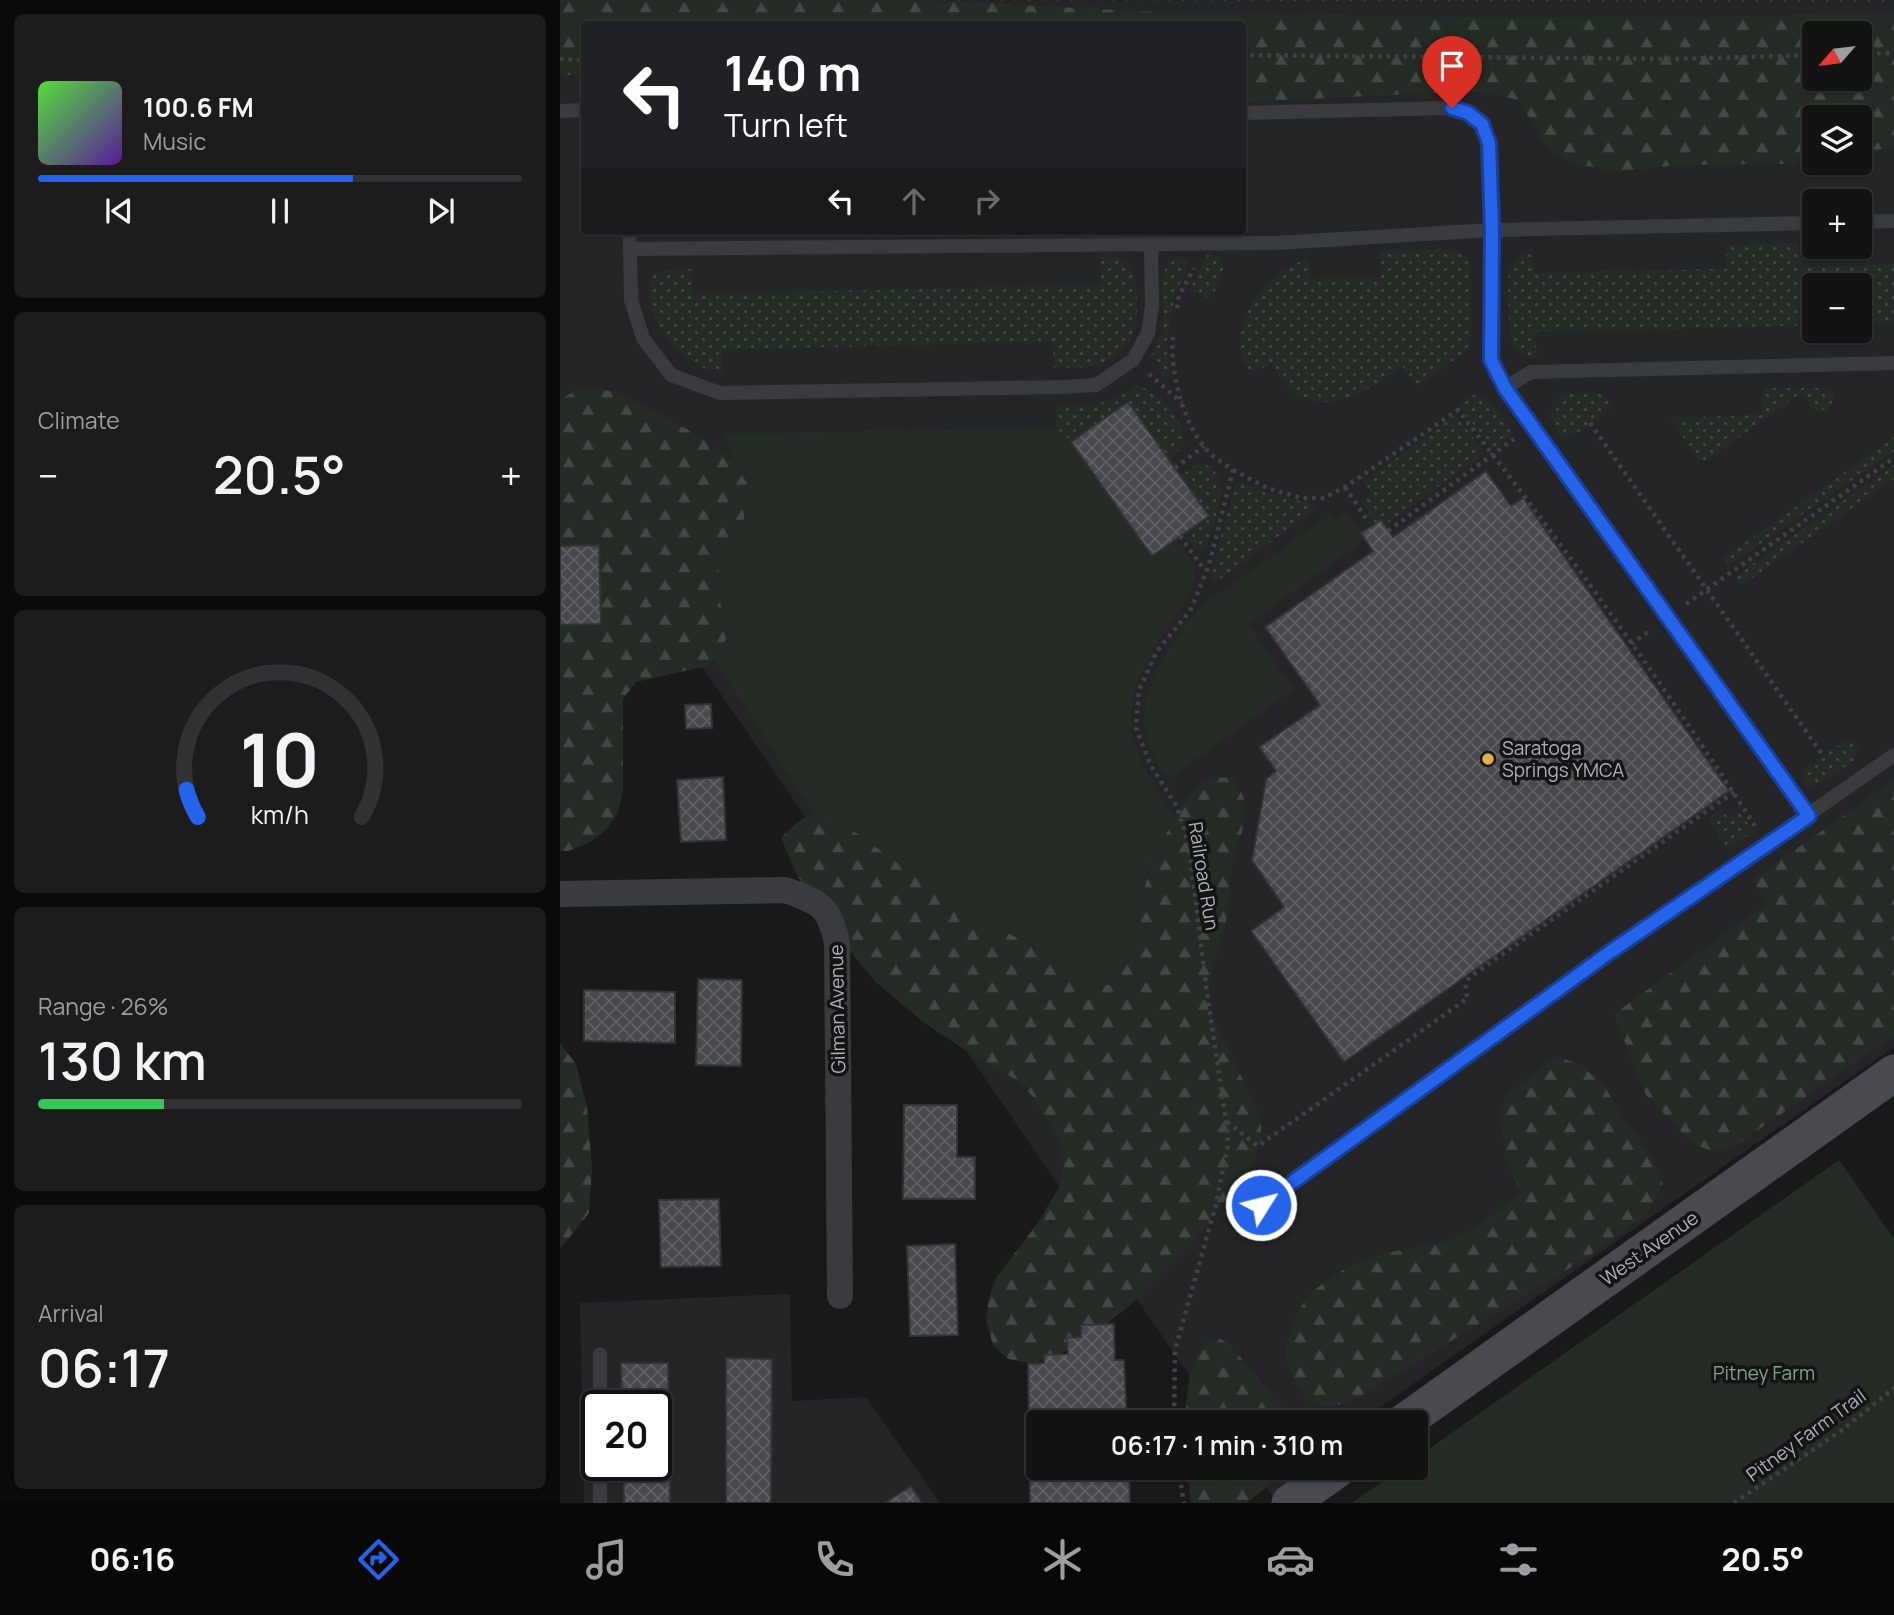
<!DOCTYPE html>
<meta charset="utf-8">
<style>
:root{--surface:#131314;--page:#1c1c1d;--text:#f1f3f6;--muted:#9d9ea0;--line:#323234;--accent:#2563eb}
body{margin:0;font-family:Manrope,sans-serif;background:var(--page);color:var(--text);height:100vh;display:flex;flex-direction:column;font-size:26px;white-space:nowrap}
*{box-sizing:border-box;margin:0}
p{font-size:23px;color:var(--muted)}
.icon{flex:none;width:38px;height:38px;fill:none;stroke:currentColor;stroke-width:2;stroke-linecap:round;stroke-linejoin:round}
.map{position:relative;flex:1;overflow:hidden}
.drawer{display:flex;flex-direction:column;gap:14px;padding:14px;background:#0a0a0b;width:560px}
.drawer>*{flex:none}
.top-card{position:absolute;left:21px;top:21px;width:665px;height:214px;border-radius:7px;box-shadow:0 2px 5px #0004,0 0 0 2px var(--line);background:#202124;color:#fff;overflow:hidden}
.needle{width:46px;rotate:242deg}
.controls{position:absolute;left:1242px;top:21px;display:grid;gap:14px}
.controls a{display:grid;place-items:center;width:70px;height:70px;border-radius:7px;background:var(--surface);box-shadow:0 2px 5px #0004,0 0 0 2px var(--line);font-size:35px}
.speed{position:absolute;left:21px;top:1390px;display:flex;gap:14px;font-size:35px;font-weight:700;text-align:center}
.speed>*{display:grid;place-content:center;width:91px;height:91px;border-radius:50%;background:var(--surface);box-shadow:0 2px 5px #0004,0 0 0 2px var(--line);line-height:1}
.speed .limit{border:4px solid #111;border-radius:10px;background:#fff;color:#111}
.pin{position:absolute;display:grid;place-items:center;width:60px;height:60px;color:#fff;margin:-72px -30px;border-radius:50% 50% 50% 0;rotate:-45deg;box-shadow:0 0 7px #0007}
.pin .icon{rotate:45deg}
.me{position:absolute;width:77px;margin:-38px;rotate:54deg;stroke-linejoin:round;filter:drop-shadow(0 0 5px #0008)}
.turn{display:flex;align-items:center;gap:24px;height:147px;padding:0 28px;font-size:32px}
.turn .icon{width:91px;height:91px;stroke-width:2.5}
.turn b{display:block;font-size:49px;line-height:60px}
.lanes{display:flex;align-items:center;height:66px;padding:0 28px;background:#0003;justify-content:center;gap:35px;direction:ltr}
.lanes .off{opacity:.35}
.big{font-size:52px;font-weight:600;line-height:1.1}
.drawer .widget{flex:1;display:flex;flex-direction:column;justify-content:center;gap:10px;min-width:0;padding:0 24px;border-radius:10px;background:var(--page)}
.drawer .dial{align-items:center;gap:0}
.dial svg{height:182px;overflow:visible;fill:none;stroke:var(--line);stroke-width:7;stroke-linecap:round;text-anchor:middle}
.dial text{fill:var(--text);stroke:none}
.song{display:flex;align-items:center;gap:21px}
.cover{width:84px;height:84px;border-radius:10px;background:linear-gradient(135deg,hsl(110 70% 55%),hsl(270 70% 35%))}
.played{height:7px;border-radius:4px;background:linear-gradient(90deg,var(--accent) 65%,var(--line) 65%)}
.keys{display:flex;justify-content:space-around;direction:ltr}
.heat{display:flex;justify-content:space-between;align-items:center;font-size:38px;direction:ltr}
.charge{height:10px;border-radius:5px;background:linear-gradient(90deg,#34c759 26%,var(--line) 0)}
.trip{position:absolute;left:466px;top:1410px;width:402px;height:70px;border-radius:7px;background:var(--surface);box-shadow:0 2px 5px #0004,0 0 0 2px var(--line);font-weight:600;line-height:70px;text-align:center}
.menu{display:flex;height:112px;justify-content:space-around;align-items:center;background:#080808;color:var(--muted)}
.menu .icon{width:49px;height:49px}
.menu .current{color:var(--accent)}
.menu b{font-size:32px;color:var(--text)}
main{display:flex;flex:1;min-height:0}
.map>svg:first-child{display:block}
.built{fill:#252527;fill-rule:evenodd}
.industrial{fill:url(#industrial-grid)}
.grass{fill:url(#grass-dots)}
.forest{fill:url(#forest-firs);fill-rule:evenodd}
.green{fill:#252c26}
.building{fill:url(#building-cross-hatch);stroke:#333336;stroke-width:2}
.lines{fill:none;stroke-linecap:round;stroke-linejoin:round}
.path{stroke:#404246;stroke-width:4.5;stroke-dasharray:3.5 5;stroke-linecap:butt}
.lane{stroke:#3a3b3f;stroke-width:14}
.street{stroke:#3a3b3f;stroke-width:26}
.secondary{stroke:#484a4f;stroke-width:37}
.route-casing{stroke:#184099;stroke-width:18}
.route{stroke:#2563eb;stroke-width:12}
.poi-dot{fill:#dfaf4c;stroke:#141415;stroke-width:2.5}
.labels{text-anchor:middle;stroke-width:7;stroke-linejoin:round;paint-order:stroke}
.poi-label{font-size:19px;fill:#acb0b9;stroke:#141415;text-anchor:start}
.street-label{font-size:19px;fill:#acb0b9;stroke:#141415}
.park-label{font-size:19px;fill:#86a187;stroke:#141415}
</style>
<main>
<section class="drawer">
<div class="widget">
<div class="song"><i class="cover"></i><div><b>100.6 FM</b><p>Music</p></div></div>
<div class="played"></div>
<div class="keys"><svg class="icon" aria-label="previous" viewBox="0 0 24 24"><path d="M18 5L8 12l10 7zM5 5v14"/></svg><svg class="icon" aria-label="pause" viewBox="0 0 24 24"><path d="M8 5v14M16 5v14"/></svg><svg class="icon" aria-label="next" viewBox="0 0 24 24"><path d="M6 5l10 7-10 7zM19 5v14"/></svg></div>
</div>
<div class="widget"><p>Climate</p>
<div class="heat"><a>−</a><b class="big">20.5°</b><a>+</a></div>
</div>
<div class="widget dial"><svg viewBox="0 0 100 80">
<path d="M14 69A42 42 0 1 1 86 69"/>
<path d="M14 69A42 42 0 0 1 9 57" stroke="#2563eb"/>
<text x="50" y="56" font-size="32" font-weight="700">10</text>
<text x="50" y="72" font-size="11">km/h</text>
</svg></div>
<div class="widget"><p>Range · 26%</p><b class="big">130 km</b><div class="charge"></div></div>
<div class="widget"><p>Arrival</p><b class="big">06:17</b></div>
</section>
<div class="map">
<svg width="1334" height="1503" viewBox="0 0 1334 1503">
<defs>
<pattern id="industrial-grid" width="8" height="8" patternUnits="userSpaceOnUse" patternTransform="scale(1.75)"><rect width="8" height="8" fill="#252527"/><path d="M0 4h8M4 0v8" fill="none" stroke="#424244"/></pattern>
<pattern id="grass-dots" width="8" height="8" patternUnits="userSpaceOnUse" patternTransform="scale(1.75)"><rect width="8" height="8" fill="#252c26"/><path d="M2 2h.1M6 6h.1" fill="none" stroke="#424843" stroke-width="1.8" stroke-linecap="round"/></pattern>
<pattern id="forest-firs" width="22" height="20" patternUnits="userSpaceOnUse" patternTransform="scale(1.75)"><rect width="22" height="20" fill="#252c26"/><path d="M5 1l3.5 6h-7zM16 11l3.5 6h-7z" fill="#424843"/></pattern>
<pattern id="building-cross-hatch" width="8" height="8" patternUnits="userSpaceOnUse" patternTransform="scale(1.75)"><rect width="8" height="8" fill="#48494d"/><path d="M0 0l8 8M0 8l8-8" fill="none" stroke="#606165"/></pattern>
</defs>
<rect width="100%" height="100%" fill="#19191a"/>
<g class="built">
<path d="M0 0 1334 2V1047L823 1405 802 1423H662L114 626 0 629ZM24 24H682V231H24ZM1255 33H1300V79H1255ZM1255 117H1300V163H1255ZM1255 201H1300V247H1255ZM1255 285H1300V331H1255Z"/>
<path d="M230 1294 232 1401 306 1397 380 1503H24L20 1303ZM37 1405H96V1465H37Z"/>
<path d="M693 1468H748L714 1498Z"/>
</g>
<path class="industrial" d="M0 0H1334V2Z"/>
<g class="grass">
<path d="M1238 243 1242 267 1334 264V323L1300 324V285H1255V325L975 332 977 358C968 357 958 355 953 346 949 338 947 282 949 273 952 262 962 252 972 250L974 273 1166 269V245Z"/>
<path d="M889 249 901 252 909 262 911 277V341L904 353 857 386 842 366C800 398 743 429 712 364L689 373C686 365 681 356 680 348 676 311 715 266 749 259L750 279 821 277 820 252Z"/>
<path d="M647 255 658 256C669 270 660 281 653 294L648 297 629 291Z"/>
<path d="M623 256 627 267 615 296 607 342 611 375 603 378 598 361 590 357C596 348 601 336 603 325 607 298 589 268 623 256Z"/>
<path d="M541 257 559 258 572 266C578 284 580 320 572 337 568 346 552 359 543 363 528 369 510 367 494 368L493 341 162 350V374C148 369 134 366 123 355 103 338 79 298 94 273L132 269 133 294 541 285Z"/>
<path d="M577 385C603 395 623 417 625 446L609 460 568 402 511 442 496 428V407C525 407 554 404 577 385Z"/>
<path d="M1206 388H1266L1273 391C1276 403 1267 412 1255 411L1241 393 1146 461H1139L1110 418 1202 415 1203 392Z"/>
<path d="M1008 393 1044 394 1053 404C1049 414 1013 439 1002 438 993 424 988 418 994 401Z"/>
<path d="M915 394C934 401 942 418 953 434L933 449 898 405Z"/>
<path d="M896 415 925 453 825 525 821 520 815 524 801 501 812 494 804 482Z"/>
<path d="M1334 437V451L1168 566 1163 558Z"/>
<path d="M643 463C676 477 654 522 647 547L640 551 634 547 624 534 649 516 620 476 634 466Z"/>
<path d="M1334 465V479L1182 585 1176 576Z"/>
<path d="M683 482 705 492 755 505 753 511 660 579 655 580 651 576 652 571 674 488 677 483Z"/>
<path d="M1286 740 1294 741 1298 749 1294 761 1257 785 1246 784 1242 777 1243 771Z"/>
<path d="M1162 809 1168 818 1180 811 1193 832 1170 847H1167L1148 819Z"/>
</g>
<g class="forest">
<path d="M0 0H367L616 13 948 18 1303 15 1334 13V147L1300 152V117H1255V160L1232 164 1119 165 1059 171 1014 164 996 154 980 137 959 100 916 91 683 102 682 24H24V75H0ZM1300 33V79H1255V33Z"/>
<path d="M37 388 60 394 140 436 174 463 187 482 184 519 159 564 158 590 167 635 162 655 142 667 76 682 63 699V790L58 812 46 830 28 843 8 851H0V400L16 390Z"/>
<path d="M651 777 673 778 684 798 682 832 674 853 666 922 649 986 648 1008 701 1117V1139L693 1163 636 1240 569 1306 531 1336 492 1359 470 1363 448 1359 433 1345 426 1320 429 1298 436 1278 477 1224 501 1184 504 1162 500 1142 474 1098 459 1081 420 1060 363 1022 315 981 286 947 237 875 221 838C246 813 251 808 284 824L478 949 511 979 574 946C582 884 599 816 651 777Z"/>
<path d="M1334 780V1035L1174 1147 1151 1151 1132 1143 1086 1095 1054 1014 1208 903 1192 880Z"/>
<path d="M0 1043 16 1064 27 1107 32 1168 29 1213 0 1249Z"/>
<path d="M1000 1058 1020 1064 1045 1087 1062 1116 1090 1154 1103 1184 1086 1215 1026 1258 798 1398C782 1404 764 1412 749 1400 734 1388 723 1362 727 1342 735 1295 774 1270 817 1256 846 1246 878 1249 905 1234 925 1223 943 1206 961 1193L945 1157 940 1115 947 1094 990 1061Z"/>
<path d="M661 1339 671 1346 722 1407 731 1423H626C625 1403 629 1350 650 1340 654 1339 658 1340 661 1339Z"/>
<path d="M627 1468H724L706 1488 686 1503H631Z"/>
</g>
<g class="green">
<path d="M496 428 511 442 592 556 616 539 634 563 635 580 621 609 591 652 574 691 571 731 584 767 614 819 591 862 580 902 574 946 566 966 555 984 534 987 511 979 478 949 395 905 284 824 263 814 255 815 154 659 162 655 167 635 158 590 159 564 184 519 187 482 174 463 164 434Z"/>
<path d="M787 512 806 539 688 624 734 689 608 779C574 732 578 704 605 656 615 639 627 622 640 608 651 597 667 589 679 580 710 558 740 536 771 514L775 520Z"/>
<path d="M1279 1160 1334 1239V1503H792L842 1468H856V1458Z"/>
</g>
<g class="building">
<path d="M568 402 649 516 592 556 511 442Z"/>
<path d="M926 471 951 506 963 498 1169 791 784 1062 691 931 724 907 692 860 706 779 716 771 699 747 760 705 705 627 813 551 801 533 821 520 833 537Z"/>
<path d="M39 545 41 624 0 625V546Z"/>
<path d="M151 704 152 728 126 729 125 705Z"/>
<path d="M163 777 166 840 121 842 117 780Z"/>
<path d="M138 979 182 980 181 1066 136 1065Z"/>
<path d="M24 990 115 992V1043L24 1041Z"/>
<path d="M344 1105H397V1157H415V1199H343Z"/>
<path d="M159 1199 161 1266 101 1267 99 1200Z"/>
<path d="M395 1244 398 1335 350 1336 347 1246Z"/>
<path d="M554 1324 555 1360H564L567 1423H478V1468H569L570 1503H470L468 1364 484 1363V1355L508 1354 507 1338 521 1337V1325Z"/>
<path d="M166 1358 212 1359 211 1503H166Z"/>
<path d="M61 1363H108L110 1503H64L63 1465H96V1405H62Z"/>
<path d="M351 1486 362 1503H325Z"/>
</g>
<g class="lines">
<g class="path">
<path d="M1300 54 1334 53"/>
<path d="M682 55 1113 59 1255 55"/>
<path d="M0 59 24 60"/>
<path d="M617 308 619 296 634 268"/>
<path d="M613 337C609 371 625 431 651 454 657 460 666 465 673 470L649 565 630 611 597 651 579 690 576 728 590 764 617 807 629 846 646 986 666 1121 668 1145 655 1208 615 1350 614 1423"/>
<path d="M589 374 622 403"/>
<path d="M1030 423 1264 757"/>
<path d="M615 468 644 446"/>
<path d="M673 470 707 488 741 498H764L785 487 898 410C1003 544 1103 683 1195 826"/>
<path d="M785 487 809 523"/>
<path d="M828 531 954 439"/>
<path d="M620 536 645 571"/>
<path d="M1126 604 1334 458"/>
<path d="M1071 644 1092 629"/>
<path d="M667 1122 698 1146 908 998C905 990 904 984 910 977L1174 792"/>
<path d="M618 1468 624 1503"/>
<path d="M1174 1503 1282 1430 1334 1388"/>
</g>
<g class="lane">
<path d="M0 111 24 110"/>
<path d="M682 113 892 108 907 113 922 124 929 143 932 230 931 360 945 388 1249 816"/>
<path d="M1300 222 1334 221"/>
<path d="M69 231 70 249 715 243 932 230 1255 223"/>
<path d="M70 249 71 300 83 338 111 375 160 393 503 387 536 385 573 360 588 333 592 306 591 245"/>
<path d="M945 388 971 372 1334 363"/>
<path d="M701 1205 1050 952 1334 755"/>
<path d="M40 1405V1354"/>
<path d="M40 1503V1465"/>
</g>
<path class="street" d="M0 894 225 890C260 902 269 906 277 943L280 1296"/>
<g class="secondary">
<path d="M843 1423 1334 1073"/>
<path d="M730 1503 779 1468"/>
</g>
</g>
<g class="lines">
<g class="route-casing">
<path id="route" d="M701 1205 1050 952 1249 816 972 426 945 388 931 360 932 230 929 143 922 124 908 113 892 108"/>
</g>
<use href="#route" class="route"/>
</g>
<circle class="poi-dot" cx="928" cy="759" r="7"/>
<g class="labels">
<g class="poi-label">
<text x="942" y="755">Saratoga<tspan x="942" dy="22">Springs YMCA</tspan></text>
</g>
<g class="street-label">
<text transform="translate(644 876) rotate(81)" y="7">Railroad Run</text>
<text transform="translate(277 1009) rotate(-91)" y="7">Gilman Avenue</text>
<text transform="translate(1089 1248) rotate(-35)" y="7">West Avenue</text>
<text transform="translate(1246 1435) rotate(-36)" y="7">Pitney Farm Trail</text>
</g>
<g class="park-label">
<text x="1204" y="1380">Pitney Farm</text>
</g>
</g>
</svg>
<div class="controls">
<a><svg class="needle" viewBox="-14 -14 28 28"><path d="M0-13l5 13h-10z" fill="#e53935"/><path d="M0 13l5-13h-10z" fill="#9d9ea0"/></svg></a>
<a><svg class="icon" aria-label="layers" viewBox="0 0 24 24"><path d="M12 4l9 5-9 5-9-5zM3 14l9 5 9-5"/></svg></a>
<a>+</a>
<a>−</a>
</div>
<div class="speed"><div class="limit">20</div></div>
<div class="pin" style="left:892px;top:108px;background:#d93025"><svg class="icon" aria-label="arrive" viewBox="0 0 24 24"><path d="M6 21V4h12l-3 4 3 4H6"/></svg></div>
<svg class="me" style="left:701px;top:1205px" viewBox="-20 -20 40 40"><circle r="17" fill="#2563eb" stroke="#fff" stroke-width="3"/><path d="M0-11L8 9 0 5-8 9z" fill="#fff"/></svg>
<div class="trip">06:17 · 1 min · 310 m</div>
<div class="top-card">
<div class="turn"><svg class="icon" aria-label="left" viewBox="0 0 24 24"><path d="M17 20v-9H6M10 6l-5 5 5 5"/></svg><div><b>140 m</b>Turn left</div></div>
<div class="lanes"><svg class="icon" aria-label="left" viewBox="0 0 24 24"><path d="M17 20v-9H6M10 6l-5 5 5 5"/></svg><svg class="icon off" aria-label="ahead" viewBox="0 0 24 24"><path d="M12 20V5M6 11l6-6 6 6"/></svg><svg class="icon off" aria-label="right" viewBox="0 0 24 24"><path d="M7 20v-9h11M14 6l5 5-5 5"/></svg></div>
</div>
</div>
</main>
<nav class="menu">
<b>06:16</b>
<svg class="icon current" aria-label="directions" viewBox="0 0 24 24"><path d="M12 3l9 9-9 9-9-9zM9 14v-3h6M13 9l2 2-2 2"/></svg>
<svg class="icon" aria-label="music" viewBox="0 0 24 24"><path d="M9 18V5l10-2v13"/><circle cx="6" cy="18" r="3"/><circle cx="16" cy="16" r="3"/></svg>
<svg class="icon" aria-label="phone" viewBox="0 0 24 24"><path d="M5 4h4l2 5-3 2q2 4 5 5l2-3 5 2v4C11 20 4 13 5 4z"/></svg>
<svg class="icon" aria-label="climate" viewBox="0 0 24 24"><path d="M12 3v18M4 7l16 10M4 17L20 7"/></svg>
<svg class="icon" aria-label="car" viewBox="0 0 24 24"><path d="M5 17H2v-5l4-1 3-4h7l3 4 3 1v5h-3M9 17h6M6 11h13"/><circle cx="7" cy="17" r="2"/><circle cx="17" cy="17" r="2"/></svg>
<svg class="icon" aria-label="filters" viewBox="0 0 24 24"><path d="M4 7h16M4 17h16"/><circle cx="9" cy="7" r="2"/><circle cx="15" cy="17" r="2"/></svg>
<b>20.5°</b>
</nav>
